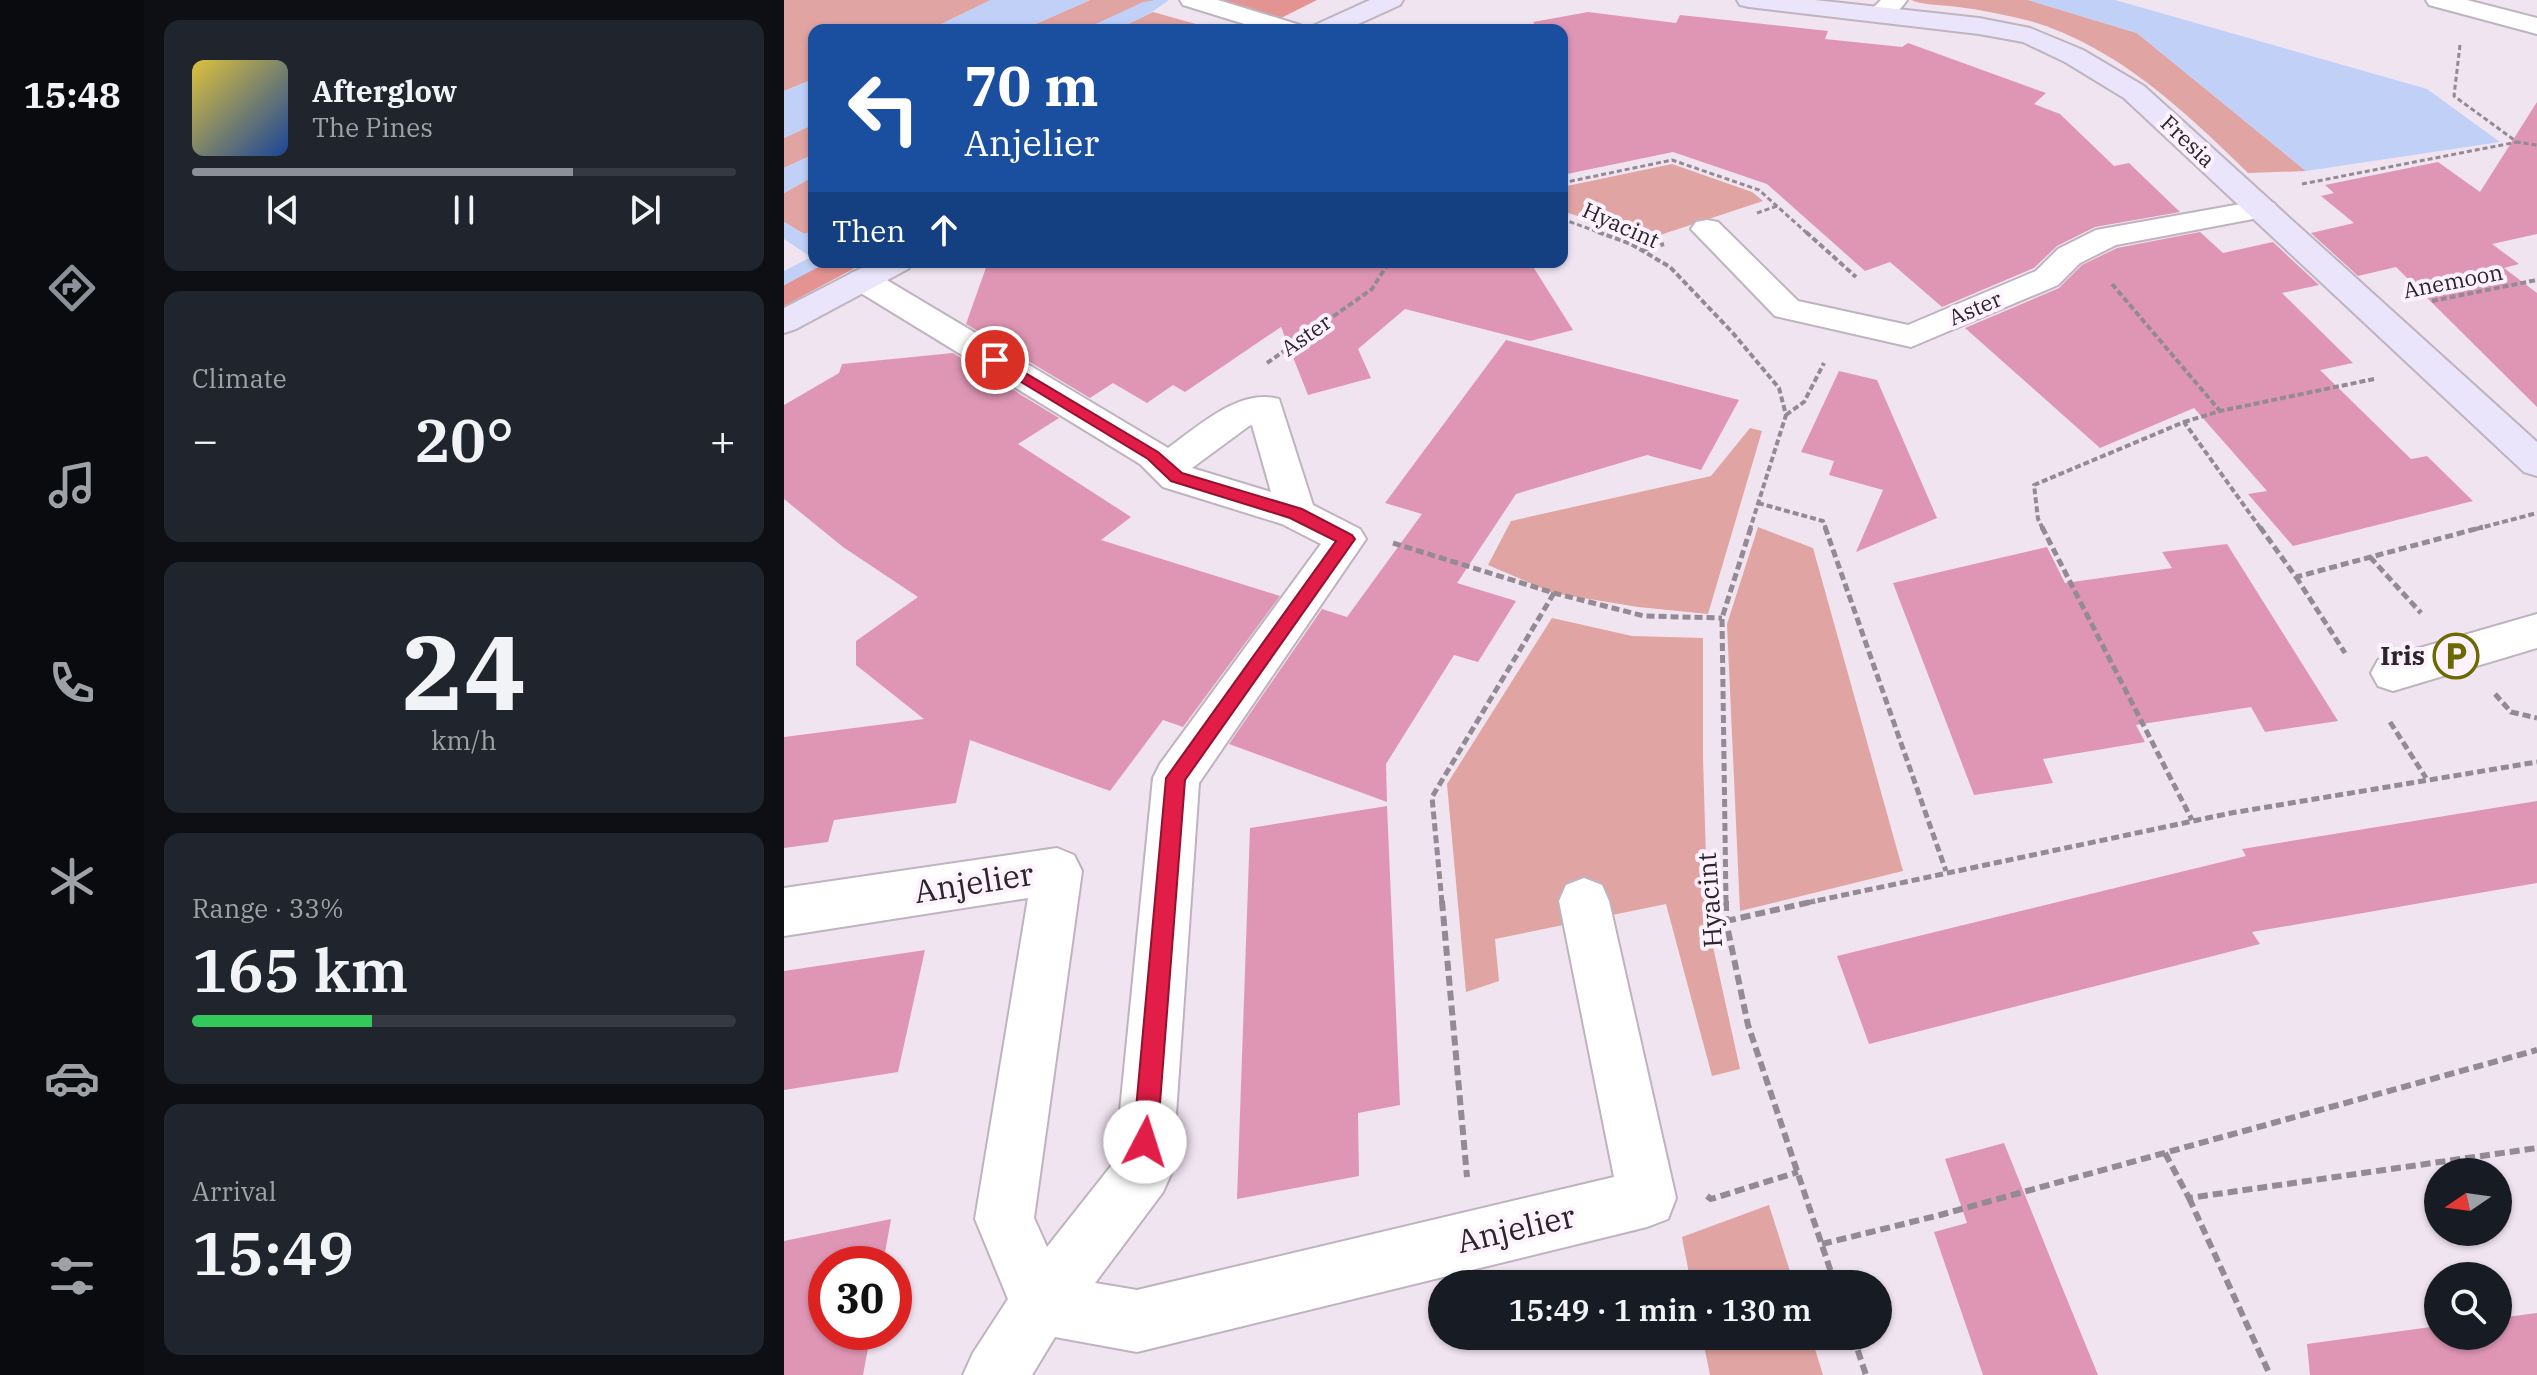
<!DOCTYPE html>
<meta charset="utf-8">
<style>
:root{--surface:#171b24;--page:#20242c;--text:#f1f3f6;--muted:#9ea1a6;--line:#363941;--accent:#8c9099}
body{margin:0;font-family:"IBM Plex Serif",serif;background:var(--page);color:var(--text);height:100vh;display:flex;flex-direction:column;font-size:30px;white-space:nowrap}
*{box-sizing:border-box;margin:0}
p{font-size:26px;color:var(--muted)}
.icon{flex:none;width:44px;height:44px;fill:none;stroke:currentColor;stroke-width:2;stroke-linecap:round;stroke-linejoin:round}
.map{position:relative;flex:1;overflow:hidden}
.details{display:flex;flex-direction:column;gap:20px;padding:20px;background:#0d0f14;width:640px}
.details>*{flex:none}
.top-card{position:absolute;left:24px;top:24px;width:760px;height:244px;border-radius:16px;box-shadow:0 2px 6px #0004;background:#1a4fa0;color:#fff;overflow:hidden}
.needle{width:52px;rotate:257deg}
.controls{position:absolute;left:1640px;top:1158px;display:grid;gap:16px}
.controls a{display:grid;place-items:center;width:88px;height:88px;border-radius:50%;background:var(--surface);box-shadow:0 2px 6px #0004;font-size:40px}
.speed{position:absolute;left:24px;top:1246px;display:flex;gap:16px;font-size:40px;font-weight:700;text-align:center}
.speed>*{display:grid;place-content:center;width:104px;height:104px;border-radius:50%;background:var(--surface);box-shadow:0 2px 6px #0004;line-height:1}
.speed .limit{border:12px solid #d22;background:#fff;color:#111}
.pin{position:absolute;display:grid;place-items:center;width:68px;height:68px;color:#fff;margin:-34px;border:4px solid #fff;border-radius:50%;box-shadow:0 2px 8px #0007}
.me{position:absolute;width:88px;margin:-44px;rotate:5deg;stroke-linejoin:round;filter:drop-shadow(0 0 6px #0008)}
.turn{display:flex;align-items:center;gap:28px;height:168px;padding:0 24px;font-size:36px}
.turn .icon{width:104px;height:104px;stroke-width:2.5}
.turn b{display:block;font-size:56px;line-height:68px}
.then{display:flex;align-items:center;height:76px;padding:0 24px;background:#0003;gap:16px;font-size:30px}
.big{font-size:60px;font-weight:600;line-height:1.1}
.details .card{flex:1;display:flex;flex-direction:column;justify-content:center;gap:12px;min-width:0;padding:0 28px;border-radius:16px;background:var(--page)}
.details .dial{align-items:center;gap:0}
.dial b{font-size:104px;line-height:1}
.song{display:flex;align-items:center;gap:24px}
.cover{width:96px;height:96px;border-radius:12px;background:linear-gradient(135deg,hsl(50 70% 55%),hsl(220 70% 35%))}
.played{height:8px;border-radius:4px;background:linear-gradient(90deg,var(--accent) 70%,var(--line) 70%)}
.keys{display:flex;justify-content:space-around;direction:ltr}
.heat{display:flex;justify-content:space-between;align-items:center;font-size:44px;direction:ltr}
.charge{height:12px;border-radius:6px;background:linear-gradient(90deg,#34c759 33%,var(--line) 0)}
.trip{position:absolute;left:644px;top:1270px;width:464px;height:80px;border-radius:40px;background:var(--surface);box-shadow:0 2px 6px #0004;font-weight:600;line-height:80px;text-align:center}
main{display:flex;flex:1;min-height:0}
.tabs{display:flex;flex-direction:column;width:144px;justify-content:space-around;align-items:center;background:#090b0e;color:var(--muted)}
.tabs .icon{width:56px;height:56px}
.tabs .current{color:var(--accent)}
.tabs b{font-size:36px;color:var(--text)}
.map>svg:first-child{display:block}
.green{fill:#e0a4a2}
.forest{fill:#e39492}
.water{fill:#c0d0f7}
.building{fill:#df96b4}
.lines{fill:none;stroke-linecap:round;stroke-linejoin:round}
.street-casing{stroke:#beb3bf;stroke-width:4}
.secondary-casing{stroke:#beb3bf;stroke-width:4}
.path-far3{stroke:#938a93;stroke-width:3;stroke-dasharray:5 3;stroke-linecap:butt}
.path-far2{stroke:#938a93;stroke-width:4;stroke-dasharray:6 3;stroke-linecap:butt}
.path-far1{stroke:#938a93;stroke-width:5;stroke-dasharray:8 4;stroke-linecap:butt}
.path{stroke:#938a93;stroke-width:6;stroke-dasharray:10 5;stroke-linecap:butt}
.street{fill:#fff;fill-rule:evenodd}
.secondary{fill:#ebe5fb;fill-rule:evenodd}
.route{fill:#e11d48;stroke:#92132f;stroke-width:2}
.labels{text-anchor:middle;stroke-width:8;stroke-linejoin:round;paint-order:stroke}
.far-street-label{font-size:22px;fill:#2a262a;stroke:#fef2fe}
.poi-label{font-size:26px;font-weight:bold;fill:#2a262a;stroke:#fef2fe;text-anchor:end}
.street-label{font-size:26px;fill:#2a262a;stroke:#fef2fe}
.near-street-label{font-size:32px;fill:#2a262a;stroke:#fef2fe}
</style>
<main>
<nav class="tabs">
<b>15:48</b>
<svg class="icon current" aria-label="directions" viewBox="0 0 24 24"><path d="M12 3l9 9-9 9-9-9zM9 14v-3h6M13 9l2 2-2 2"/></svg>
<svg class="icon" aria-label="music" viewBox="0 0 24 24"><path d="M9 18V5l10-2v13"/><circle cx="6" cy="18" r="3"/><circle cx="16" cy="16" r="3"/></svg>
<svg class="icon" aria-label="phone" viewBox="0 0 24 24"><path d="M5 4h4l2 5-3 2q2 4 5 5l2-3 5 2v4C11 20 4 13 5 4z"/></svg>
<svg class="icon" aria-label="climate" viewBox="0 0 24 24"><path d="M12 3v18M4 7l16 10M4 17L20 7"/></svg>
<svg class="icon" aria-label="car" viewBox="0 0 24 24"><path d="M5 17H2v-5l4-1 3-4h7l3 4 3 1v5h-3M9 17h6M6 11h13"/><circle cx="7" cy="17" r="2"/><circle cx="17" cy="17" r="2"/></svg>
<svg class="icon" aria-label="filters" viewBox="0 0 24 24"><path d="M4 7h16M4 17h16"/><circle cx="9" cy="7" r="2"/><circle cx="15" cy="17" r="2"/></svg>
</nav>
<section class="details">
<div class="card">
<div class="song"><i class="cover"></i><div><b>Afterglow</b><p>The Pines</p></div></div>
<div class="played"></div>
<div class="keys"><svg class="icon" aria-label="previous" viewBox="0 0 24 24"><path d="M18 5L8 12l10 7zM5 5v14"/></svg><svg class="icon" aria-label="pause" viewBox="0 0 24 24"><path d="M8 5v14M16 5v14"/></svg><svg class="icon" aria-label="next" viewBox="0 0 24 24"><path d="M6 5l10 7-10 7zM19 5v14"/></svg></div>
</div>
<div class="card"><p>Climate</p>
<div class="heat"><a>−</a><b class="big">20°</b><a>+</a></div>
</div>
<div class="card dial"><b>24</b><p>km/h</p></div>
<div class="card"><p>Range · 33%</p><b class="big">165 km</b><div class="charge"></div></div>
<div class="card"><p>Arrival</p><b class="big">15:49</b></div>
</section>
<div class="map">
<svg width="1753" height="1375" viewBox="0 0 1753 1375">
<rect width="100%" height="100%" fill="#f1e4f1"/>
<g class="green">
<path d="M0 0H207L145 30H30V79L0 91Z"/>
<path d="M306 0H373L359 3 299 30H238Z"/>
<path d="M1127 0H1244L1353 33 1522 171 1464 173C1400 111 1334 47 1246 21 1223 15 1198 10 1174 7 1159 5 1139 5 1127 0Z"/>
<path d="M369 12 433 30H331Z"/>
<path d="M30 124V154L0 168V138Z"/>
<path d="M888 164 968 192 979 201 858 241 813 222 778 211V187Z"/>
<path d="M30 176V232L20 234 0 222V193Z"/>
<path d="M966 428 978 431 924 614 854 607 769 593 704 565 727 521 927 476Z"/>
<path d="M974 527 1029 548 1119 871 956 911 943 624Z"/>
<path d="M768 618 848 636 919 638V758L924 924 956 1069 928 1076 882 904 711 939 715 981 682 992 663 784Z"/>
<path d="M985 1205 1010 1284H907L898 1237Z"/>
<path d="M918 1336H1027L1039 1375H926Z"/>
</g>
<g class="forest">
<path d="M424 0H533L489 22Z"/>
<path d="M43 262H82L0 306V285Z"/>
</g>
<g class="water">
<path d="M207 0H306L238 30H145Z"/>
<path d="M372 0H385C355 22 337 30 299 30L359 2Z"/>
<path d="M1244 0H1331L1643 89 1716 142 1522 171 1353 33Z"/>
<path d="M30 79V124L0 138V91Z"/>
<path d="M30 154V176L0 193V168Z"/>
<path d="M0 222 20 234 30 232V262H44L0 285V271L27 257 0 239Z"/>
</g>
<g class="building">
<path d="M804 12 892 23 896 15 1044 31 1041 39 1118 47 1124 43 1262 93 1250 104 1276 114 1330 166 1345 163 1396 212 1311 227 1273 246 1250 268 1158 307 1106 262 1081 271 983 184 889 152 778 175V30H754L749 22Z"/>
<path d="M1753 102V234L1708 244 1735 264 1720 268 1753 293V407L1612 267 1574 276 1527 233 1570 223 1537 196 1550 193 1541 185 1654 162 1696 192Z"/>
<path d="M1416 232 1439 253 1489 242 1535 285 1498 293 1569 363 1536 370 1627 459 1643 456 1689 501 1509 546 1464 494 1483 491 1410 408 1316 448 1181 328 1275 288 1298 265 1333 248Z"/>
<path d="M204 262H746L789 330 746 341 621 309 574 349 587 378 524 395 497 327 401 392 389 385 363 403 329 383 306 398 182 324Z"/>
<path d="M722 340 955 400 917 470 863 455 732 494 673 583 732 601 694 662 670 655 602 764 603 802 445 744 538 609 563 617 638 514 601 503Z"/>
<path d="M169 353 275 418 234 444 347 517 317 540 496 596 399 727 379 720 326 791 186 740 172 803 50 820 44 842 0 848V737L140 719 72 665V641L134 597 59 547 0 499V405L55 373 58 364Z"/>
<path d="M1055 371 1093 380 1153 518 1072 552 1099 490 1045 475 1050 461 1017 452Z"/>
<path d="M1443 544 1554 721 1481 732 1467 707 1352 725 1361 742 1259 759 1269 783 1190 795 1109 583 1263 547 1281 583 1388 568 1378 552Z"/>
<path d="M1753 801V883L1468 932 1476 944 1085 1044 1053 956 1462 856 1458 849Z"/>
<path d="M603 806 616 1105 574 1113 575 1176 453 1199 466 828Z"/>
<path d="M141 950 114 1072 0 1090V971Z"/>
<path d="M1220 1143 1280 1292 1314 1375H1199L1150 1232 1183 1223 1161 1159Z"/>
<path d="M107 1219 99 1264H42V1332H87L79 1375H0V1241Z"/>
<path d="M1753 1313V1375H1526L1523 1344 1654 1326V1336H1714V1318Z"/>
</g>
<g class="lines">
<g class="street-casing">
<g id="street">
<path d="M396 0H434L516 25 520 30H480L399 5Z"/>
<path d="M1097 0H1123C1114 13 1104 22 1088 18L1084 13Z"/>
<path d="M1642 0H1683L1753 18V34L1645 5Z"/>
<path d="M1479 200 1490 203 1494 209 1490 215 1332 245 1296 263 1274 285 1127 347 991 316 907 229 912 222 923 220 934 222 1014 301 1124 325 1252 271 1274 249 1312 230Z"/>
<path d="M79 270 91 273 384 448C415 426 455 388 495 399L529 505 576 529 582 539 415 783 388 1172 379 1192 311 1283 353 1290 830 1177 775 901 782 885 800 878 818 885 825 901 892 1198 884 1219 863 1227 353 1352 271 1337 248 1375H179L189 1353 224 1299 191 1219 244 898 0 936V888L273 848 290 855 298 871 250 1218 263 1247 331 1161 369 778 376 764 537 544 498 524 379 487 356 464 67 287 63 280 67 273ZM468 425 487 492 408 468 465 426Z"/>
<path d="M1753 614V648L1609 691 1594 686 1587 673 1594 660Z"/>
</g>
</g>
<g class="secondary-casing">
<g id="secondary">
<path d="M586 0H619L616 5 561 30H527L531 25Z"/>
<path d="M953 0H1031L1195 18 1246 28 1299 50 1360 86 1753 442V476L1740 472 1340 98 1281 62 1239 42 1195 34 965 7 956 5Z"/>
<path d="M89 262H129L124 269 12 329 0 333V308Z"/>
</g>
</g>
<g class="path-far3">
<path d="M1676 45 1670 96 1733 142 1753 145"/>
<path d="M778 183 888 160 975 190 1024 234"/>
<path d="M1518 184 1733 142"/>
<path d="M973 213 993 206"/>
<path d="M778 219 820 234"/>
</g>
<g class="path-far2">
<path d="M814 232 847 244 886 267 948 332 995 388 1002 415 966 529"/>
<path d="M1022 232 1072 277"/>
<path d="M859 250 880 244"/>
<path d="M1328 284 1436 411"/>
<path d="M1648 301 1753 280"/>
<path d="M483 363 588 289 605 262"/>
<path d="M1002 415 1020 402 1040 363"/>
<path d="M1400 422 1436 411 1590 379"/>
<path d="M974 503 1039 521 1042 529"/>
<path d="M1259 529 1254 519 1250 485 1400 422 1477 529"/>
<path d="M1692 529 1753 513"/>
</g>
<g class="path-far1">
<path d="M1041 527 1162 871"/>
<path d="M1258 527 1408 820"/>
<path d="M1476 527 1512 577 1699 527"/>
<path d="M609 543 770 593 860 616 938 618"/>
<path d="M1586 557 1637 613"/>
<path d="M1512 577 1561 653"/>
<path d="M1711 694 1727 712 1753 718"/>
<path d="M1606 722 1642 778"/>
<path d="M658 903 648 797 770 593"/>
<path d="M942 903 938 618 967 527"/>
<path d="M1022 903 1447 813 1753 762"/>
</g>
<g class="path">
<path d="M658 901 683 1177"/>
<path d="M942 901V921L964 1025 1051 1284"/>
<path d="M942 921 1031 901"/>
<path d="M1381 1153 1405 1198 1753 1148"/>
<path d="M923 1196 927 1199 1014 1172"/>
<path d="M1405 1198 1486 1375"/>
<path d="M1038 1244 1156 1215 1753 1050"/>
<path d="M1069 1336 1082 1375"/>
</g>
<use href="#street" class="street"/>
<use href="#secondary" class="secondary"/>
</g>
<path class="route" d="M211 355 374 452 398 473 518 509 568 535 571 539 401 780 373 1142 370 1151 361 1154 353 1151 349 1142 382 778 552 541 506 518 387 481 364 459 206 363V357Z"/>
<defs>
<g id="parking-ring" transform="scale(2.3)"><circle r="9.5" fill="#fef2fe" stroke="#6c6902" stroke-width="1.5"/><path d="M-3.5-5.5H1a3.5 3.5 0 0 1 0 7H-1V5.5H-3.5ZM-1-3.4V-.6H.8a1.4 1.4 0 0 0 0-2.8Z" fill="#6c6902"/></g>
</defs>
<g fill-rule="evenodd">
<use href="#parking-ring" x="1672" y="656"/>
</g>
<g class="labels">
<g class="far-street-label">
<text transform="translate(1404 141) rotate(43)" y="8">Fresia</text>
<text transform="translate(837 225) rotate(24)" y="8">Hyacint</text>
<text transform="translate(1669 281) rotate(-11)" y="8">Anemoon</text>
<text transform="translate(1191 308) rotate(-23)" y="8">Aster</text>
<text transform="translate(522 335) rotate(-35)" y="8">Aster</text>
</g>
<g class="poi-label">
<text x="1641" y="665">Iris</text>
</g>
<g class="street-label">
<text transform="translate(926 900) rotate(-94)" y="9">Hyacint</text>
</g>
<g class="near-street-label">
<text transform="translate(190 883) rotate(-9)" y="11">Anjelier</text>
<text transform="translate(732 1229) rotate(-13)" y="11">Anjelier</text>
</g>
</g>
</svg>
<div class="controls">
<a><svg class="needle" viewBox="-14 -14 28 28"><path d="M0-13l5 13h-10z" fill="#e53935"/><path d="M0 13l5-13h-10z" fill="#9ea1a6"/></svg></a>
<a><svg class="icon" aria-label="search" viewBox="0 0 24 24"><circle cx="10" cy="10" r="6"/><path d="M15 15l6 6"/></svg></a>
</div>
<div class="speed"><div class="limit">30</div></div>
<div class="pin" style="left:211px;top:360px;background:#d93025"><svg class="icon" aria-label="arrive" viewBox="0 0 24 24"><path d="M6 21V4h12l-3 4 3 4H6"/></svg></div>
<svg class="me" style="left:361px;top:1142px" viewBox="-20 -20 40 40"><circle r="19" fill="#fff"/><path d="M0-13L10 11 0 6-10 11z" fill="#e11d48"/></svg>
<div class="trip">15:49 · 1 min · 130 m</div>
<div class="top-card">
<div class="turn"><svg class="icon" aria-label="left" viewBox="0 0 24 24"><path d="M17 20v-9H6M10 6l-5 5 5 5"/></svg><div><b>70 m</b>Anjelier</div></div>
<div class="then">Then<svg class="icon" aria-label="ahead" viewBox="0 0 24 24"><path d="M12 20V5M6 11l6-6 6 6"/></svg></div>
</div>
</div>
</main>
